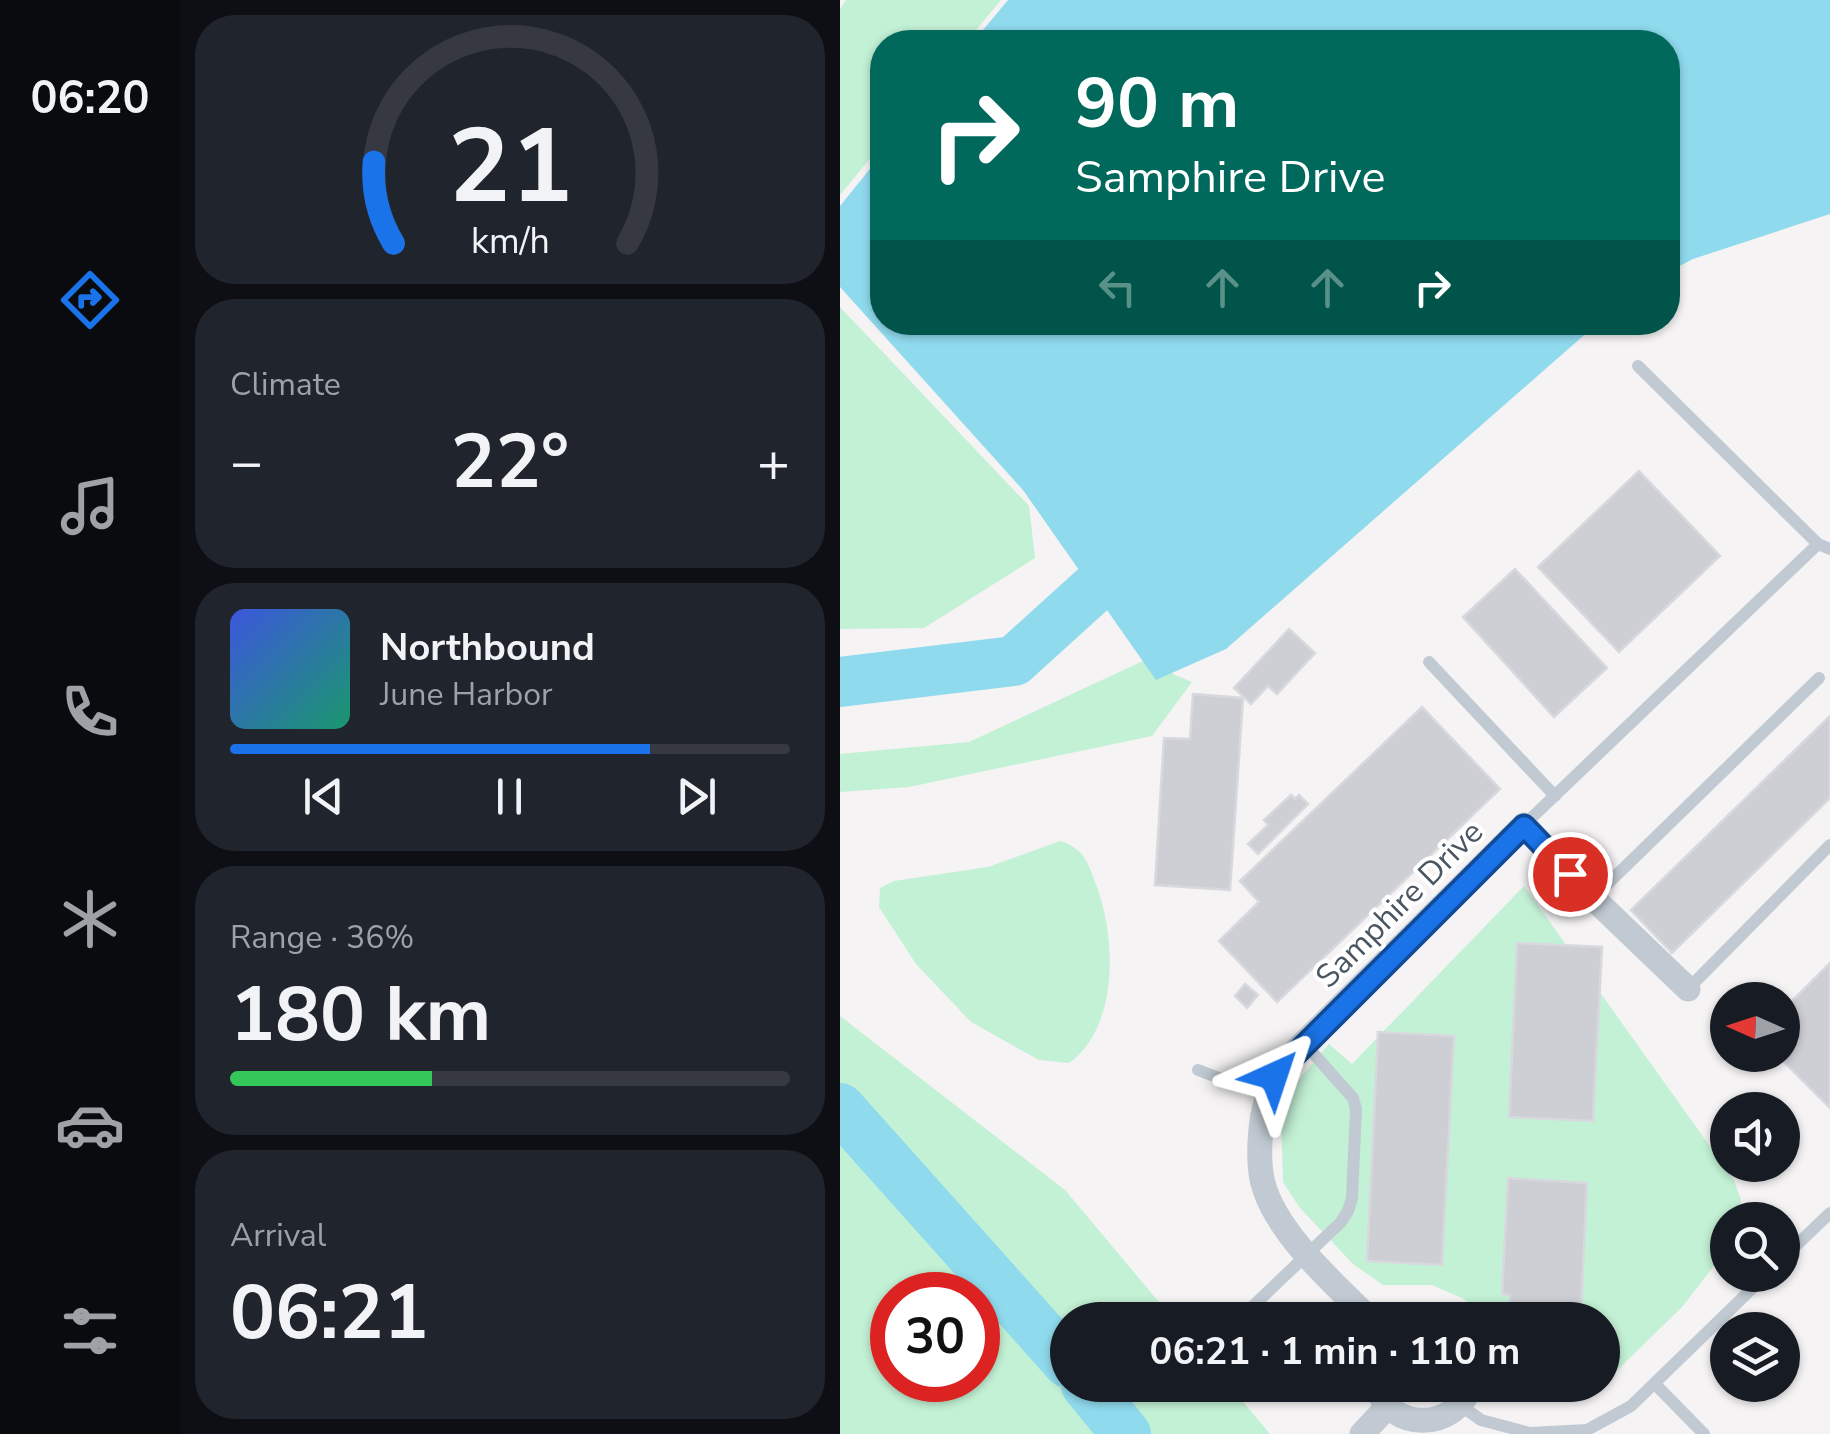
<!DOCTYPE html>
<meta charset="utf-8">
<style>
:root{--surface:#171b24;--page:#20242c;--text:#f1f3f6;--muted:#9ea1a6;--line:#363941;--accent:#1a73e8}
body{margin:0;font-family:"Nunito Sans",sans-serif;background:var(--page);color:var(--text);height:100vh;display:flex;flex-direction:column;font-size:38px;white-space:nowrap}
*{box-sizing:border-box;margin:0}
p{font-size:32px;color:var(--muted)}
.icon{flex:none;width:55px;height:55px;fill:none;stroke:currentColor;stroke-width:2;stroke-linecap:round;stroke-linejoin:round}
.map{position:relative;flex:1;overflow:hidden}
.details{display:flex;flex-direction:column;gap:15px;padding:15px;background:#0d0f14;width:660px}
.details>*{flex:none}
.hud{position:absolute;left:30px;top:30px;width:810px;height:305px;border-radius:40px;box-shadow:0 2px 8px #0004;background:#00695c;color:#fff;overflow:hidden}
.needle{width:65px;rotate:273deg}
.tools{position:absolute;left:870px;top:982px;display:grid;gap:20px}
.tools a{display:grid;place-items:center;width:90px;height:90px;border-radius:50%;background:var(--surface);box-shadow:0 2px 8px #0004;font-size:50px}
.speed{position:absolute;left:30px;top:1272px;display:flex;gap:20px;font-size:50px;font-weight:700;text-align:center}
.speed>*{display:grid;place-content:center;width:130px;height:130px;border-radius:50%;background:var(--surface);box-shadow:0 2px 8px #0004;line-height:1}
.speed .limit{border:15px solid #d22;background:#fff;color:#111}
.pin{position:absolute;display:grid;place-items:center;width:85px;height:85px;color:#fff;margin:-42px;border:5px solid #fff;border-radius:50%;box-shadow:0 2px 10px #0007}
.me{position:absolute;width:110px;margin:-55px;rotate:42deg;stroke-linejoin:round;filter:drop-shadow(0 0 8px #0008)}
.turn{display:flex;align-items:center;gap:35px;height:210px;padding:0 40px;font-size:45px}
.turn .icon{width:130px;height:130px;stroke-width:2.5}
.turn b{display:block;font-size:70px;line-height:85px}
.lanes{display:flex;align-items:center;height:95px;padding:0 40px;background:#0003;justify-content:center;gap:50px;direction:ltr}
.lanes .off{opacity:.35}
.big{font-size:75px;font-weight:700;line-height:1.1}
.details .card{flex:1;display:flex;flex-direction:column;justify-content:center;gap:15px;min-width:0;padding:0 35px;border-radius:40px;background:var(--page)}
.details .dial{align-items:center;gap:0}
.dial svg{height:260px;overflow:visible;fill:none;stroke:var(--line);stroke-width:7;stroke-linecap:round;text-anchor:middle}
.dial text{fill:var(--text);stroke:none}
.song{display:flex;align-items:center;gap:30px}
.cover{width:120px;height:120px;border-radius:15px;background:linear-gradient(135deg,hsl(230 70% 55%),hsl(160 70% 35%))}
.played{height:10px;border-radius:5px;background:linear-gradient(90deg,var(--accent) 75%,var(--line) 75%)}
.keys{display:flex;justify-content:space-around;direction:ltr}
.heat{display:flex;justify-content:space-between;align-items:center;font-size:55px;direction:ltr}
.charge{height:15px;border-radius:8px;background:linear-gradient(90deg,#34c759 36%,var(--line) 0)}
.trip{position:absolute;left:210px;top:1302px;width:570px;height:100px;border-radius:50px;background:var(--surface);box-shadow:0 2px 8px #0004;font-weight:700;line-height:100px;text-align:center}
main{display:flex;flex:1;min-height:0}
.dock{display:flex;flex-direction:column;width:180px;justify-content:space-around;align-items:center;background:#090b0e;color:var(--muted)}
.dock .icon{width:70px;height:70px}
.dock .selected{color:var(--accent)}
.dock b{font-size:45px;color:var(--text)}
.map>svg:first-child{display:block}
.green{fill:#c3f1d5;fill-rule:evenodd}
.water{fill:#90daee}
.lines{fill:none;stroke-linecap:round;stroke-linejoin:round}
.river{stroke:#90daee;stroke-width:50}
.building{fill:#cdcfd5;stroke:#d7d9de;stroke-width:2.5}
.lane{stroke:#c1cad2;stroke-width:12}
.street{stroke:#c1cad2;stroke-width:25}
.route-casing{stroke:#114b97;stroke-width:25}
.route{stroke:#1a73e8;stroke-width:18}
.labels{text-anchor:middle;stroke-width:8;stroke-linejoin:round;paint-order:stroke}
.street-label{font-size:32px;fill:#4a5661;stroke:#fff}
</style>
<main>
<nav class="dock">
<b>06:20</b>
<svg class="icon selected" aria-label="directions" viewBox="0 0 24 24"><path d="M12 3l9 9-9 9-9-9zM9 14v-3h6M13 9l2 2-2 2"/></svg>
<svg class="icon" aria-label="music" viewBox="0 0 24 24"><path d="M9 18V5l10-2v13"/><circle cx="6" cy="18" r="3"/><circle cx="16" cy="16" r="3"/></svg>
<svg class="icon" aria-label="phone" viewBox="0 0 24 24"><path d="M5 4h4l2 5-3 2q2 4 5 5l2-3 5 2v4C11 20 4 13 5 4z"/></svg>
<svg class="icon" aria-label="climate" viewBox="0 0 24 24"><path d="M12 3v18M4 7l16 10M4 17L20 7"/></svg>
<svg class="icon" aria-label="car" viewBox="0 0 24 24"><path d="M5 17H2v-5l4-1 3-4h7l3 4 3 1v5h-3M9 17h6M6 11h13"/><circle cx="7" cy="17" r="2"/><circle cx="17" cy="17" r="2"/></svg>
<svg class="icon" aria-label="filters" viewBox="0 0 24 24"><path d="M4 7h16M4 17h16"/><circle cx="9" cy="7" r="2"/><circle cx="15" cy="17" r="2"/></svg>
</nav>
<section class="details">
<div class="card dial"><svg viewBox="0 0 100 80">
<path d="M14 69A42 42 0 1 1 86 69"/>
<path d="M14 69A42 42 0 0 1 8 44" stroke="#1a73e8"/>
<text x="50" y="56" font-size="32" font-weight="700">21</text>
<text x="50" y="72" font-size="11">km/h</text>
</svg></div>
<div class="card"><p>Climate</p>
<div class="heat"><a>−</a><b class="big">22°</b><a>+</a></div>
</div>
<div class="card">
<div class="song"><i class="cover"></i><div><b>Northbound</b><p>June Harbor</p></div></div>
<div class="played"></div>
<div class="keys"><svg class="icon" aria-label="previous" viewBox="0 0 24 24"><path d="M18 5L8 12l10 7zM5 5v14"/></svg><svg class="icon" aria-label="pause" viewBox="0 0 24 24"><path d="M8 5v14M16 5v14"/></svg><svg class="icon" aria-label="next" viewBox="0 0 24 24"><path d="M6 5l10 7-10 7zM19 5v14"/></svg></div>
</div>
<div class="card"><p>Range · 36%</p><b class="big">180 km</b><div class="charge"></div></div>
<div class="card"><p>Arrival</p><b class="big">06:21</b></div>
</section>
<div class="map">
<svg width="990" height="1434" viewBox="0 0 990 1434">
<rect width="100%" height="100%" fill="#f5f3f3"/>
<g class="green">
<path d="M6 0H161L126 42H42V144L0 195V9Z"/>
<path d="M0 307 189 506 195 558 84 628 0 629Z"/>
<path d="M303 661 352 682 312 736 69 787 0 792V754L129 742Z"/>
<path d="M220 841C245 849 248 863 257 887 276 939 279 1027 229 1063L199 1060 131 1022 76 964 39 907 40 888 54 881 148 867Z"/>
<path d="M684 886 894 1180 901 1200 899 1220H888L887 1249 842 1307 763 1384 762 1320H647L624 1299 592 1285H543L513 1264 460 1208 443 1182 441 1116 452 1088 489 1044 512 1064Z"/>
<path d="M0 1016 225 1190 334 1320H228V1385H389L430 1434H0ZM138 1295V1380H52V1295Z"/>
</g>
<g class="water">
<path d="M168 0H990V214L853 259 828 272V42H133Z"/>
<path d="M42 154V322L758 323 386 649 316 680 183 490 0 287V206Z"/>
</g>
<g class="lines">
<g class="river">
<path d="M0 682 174 661 303 544"/>
<path d="M0 1108 228 1363"/>
<path d="M246 1385 286 1434"/>
</g>
</g>
<g class="building">
<path d="M799 471 880 556 779 652 698 567Z"/>
<path d="M675 569 767 668 714 717 623 617Z"/>
<path d="M449 629 475 653 437 694 428 686 411 704 394 688Z"/>
<path d="M353 694 403 698 390 890 315 885 324 738 350 739Z"/>
<path d="M582 707 660 789 437 1002 379 941 419 902 400 881Z"/>
<path d="M990 716V798L832 953 791 910Z"/>
<path d="M451 795 455 799 459 795 468 804 418 854 408 844 428 825 424 820Z"/>
<path d="M677 943 762 947 753 1121 669 1117Z"/>
<path d="M990 963V1108L937 1055H942V1011Z"/>
<path d="M405 984 418 995 407 1008 395 996Z"/>
<path d="M538 1032 614 1036 602 1265 527 1261Z"/>
<path d="M668 1178 747 1183 741 1312 723 1311 722 1320H668L670 1295 662 1294Z"/>
</g>
<g class="lines">
<g class="lane">
<path d="M798 366 978 544 990 549"/>
<path d="M589 662 715 796"/>
<path d="M684 825 978 544"/>
<path d="M753 898 979 678"/>
<path d="M848 989 990 845"/>
<path d="M358 1070 427 1096"/>
<path d="M942 1259 990 1213"/>
<path d="M413 1306 501 1222 508 1211 512 1198 516 1109 513 1098 464 1043"/>
<path d="M815 1384 864 1434"/>
<path d="M620 1405 641 1420 690 1433 747 1430 791 1406 926 1275"/>
</g>
<g class="street">
<path d="M531 1320C496 1286 441 1237 425 1190 418 1171 419 1149 421 1129 424 1098 433 1078 453 1054L684 825 753 898 848 989"/>
<path d="M536 1385C550 1433 616 1431 631 1385"/>
<path d="M522 1434 548 1406"/>
</g>
</g>
<g class="lines">
<g class="route-casing">
<path id="route" d="M434 1076 684 826 730 874"/>
</g>
<use href="#route" class="route"/>
</g>
<g class="labels">
<g class="street-label">
<text transform="translate(559 904) rotate(-45)" y="11">Samphire Drive</text>
</g>
</g>
</svg>
<div class="tools">
<a><svg class="needle" viewBox="-14 -14 28 28"><path d="M0-13l5 13h-10z" fill="#e53935"/><path d="M0 13l5-13h-10z" fill="#9ea1a6"/></svg></a>
<a><svg class="icon" aria-label="sound" viewBox="0 0 24 24"><path d="M4 9h4l5-4v14l-5-4H4zM17 9q2 3 0 6"/></svg></a>
<a><svg class="icon" aria-label="search" viewBox="0 0 24 24"><circle cx="10" cy="10" r="6"/><path d="M15 15l6 6"/></svg></a>
<a><svg class="icon" aria-label="layers" viewBox="0 0 24 24"><path d="M12 4l9 5-9 5-9-5zM3 14l9 5 9-5"/></svg></a>
</div>
<div class="speed"><div class="limit">30</div></div>
<div class="pin" style="left:730px;top:874px;background:#d93025"><svg class="icon" aria-label="arrive" viewBox="0 0 24 24"><path d="M6 21V4h12l-3 4 3 4H6"/></svg></div>
<svg class="me" style="left:434px;top:1076px" viewBox="-20 -20 40 40"><path d="M0-17L14 15 0 8-14 15z" fill="#1a73e8" stroke="#fff" stroke-width="4"/></svg>
<div class="trip">06:21 · 1 min · 110 m</div>
<div class="hud">
<div class="turn"><svg class="icon" aria-label="right" viewBox="0 0 24 24"><path d="M7 20v-9h11M14 6l5 5-5 5"/></svg><div><b>90 m</b>Samphire Drive</div></div>
<div class="lanes"><svg class="icon off" aria-label="left" viewBox="0 0 24 24"><path d="M17 20v-9H6M10 6l-5 5 5 5"/></svg><svg class="icon off" aria-label="ahead" viewBox="0 0 24 24"><path d="M12 20V5M6 11l6-6 6 6"/></svg><svg class="icon off" aria-label="ahead" viewBox="0 0 24 24"><path d="M12 20V5M6 11l6-6 6 6"/></svg><svg class="icon" aria-label="right" viewBox="0 0 24 24"><path d="M7 20v-9h11M14 6l5 5-5 5"/></svg></div>
</div>
</div>
</main>
